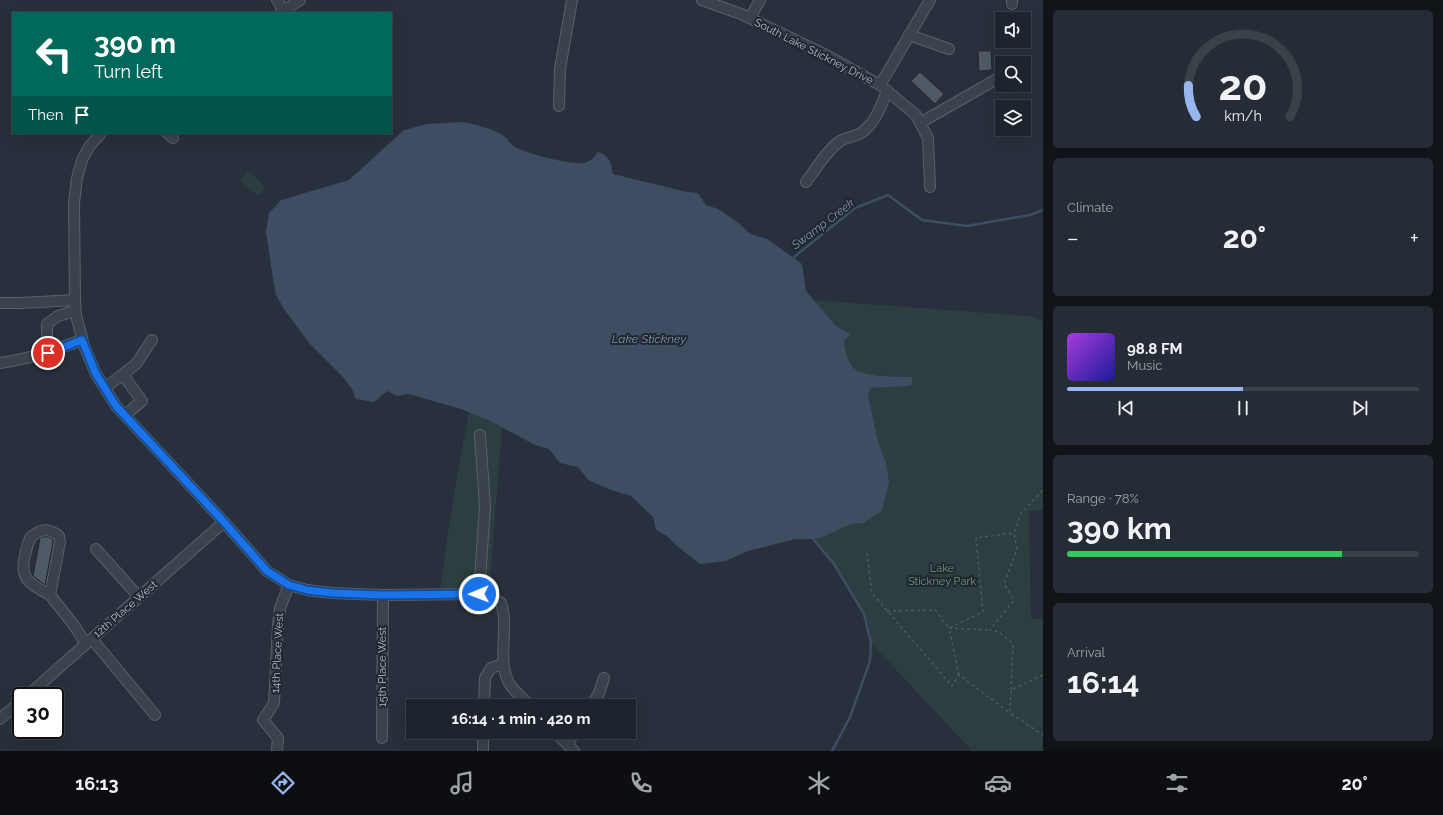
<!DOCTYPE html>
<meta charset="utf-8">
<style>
:root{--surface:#1d242d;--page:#252c35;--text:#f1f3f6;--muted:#a0a4aa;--line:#3b4149;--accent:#97b6ed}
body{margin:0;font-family:Raleway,sans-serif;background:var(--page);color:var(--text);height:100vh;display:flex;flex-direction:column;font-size:15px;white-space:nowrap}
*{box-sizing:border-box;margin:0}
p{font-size:13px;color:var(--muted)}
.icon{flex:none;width:22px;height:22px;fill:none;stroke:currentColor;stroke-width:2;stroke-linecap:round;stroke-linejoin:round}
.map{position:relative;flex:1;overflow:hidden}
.drawer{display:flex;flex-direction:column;gap:10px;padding:10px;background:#101419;width:400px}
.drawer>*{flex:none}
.banner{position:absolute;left:12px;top:12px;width:380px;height:122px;border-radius:0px;box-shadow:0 4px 16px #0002,0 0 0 1px var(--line);background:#00695c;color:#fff;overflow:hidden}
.fabs{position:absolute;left:995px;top:12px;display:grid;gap:8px}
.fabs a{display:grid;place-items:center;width:36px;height:36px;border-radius:0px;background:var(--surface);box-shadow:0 4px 16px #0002,0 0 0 1px var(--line);font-size:20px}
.speed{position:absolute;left:12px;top:687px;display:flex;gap:8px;font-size:20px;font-weight:700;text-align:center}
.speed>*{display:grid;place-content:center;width:52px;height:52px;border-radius:50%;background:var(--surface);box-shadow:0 4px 16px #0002,0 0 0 1px var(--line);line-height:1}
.speed .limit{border:2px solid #111;border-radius:6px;background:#fff;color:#111}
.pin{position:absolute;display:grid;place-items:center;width:34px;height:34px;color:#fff;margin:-17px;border:2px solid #fff;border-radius:50%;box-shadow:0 1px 4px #0007}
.me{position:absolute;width:44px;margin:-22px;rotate:269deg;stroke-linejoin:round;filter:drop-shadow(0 0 3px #0008)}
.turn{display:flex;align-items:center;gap:14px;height:84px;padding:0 16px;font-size:18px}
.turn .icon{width:52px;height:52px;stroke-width:2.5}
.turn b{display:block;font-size:28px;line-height:34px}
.then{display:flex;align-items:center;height:38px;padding:0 16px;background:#0003;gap:8px;font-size:15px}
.big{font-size:30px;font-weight:700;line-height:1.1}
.drawer .card{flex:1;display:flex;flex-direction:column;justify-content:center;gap:6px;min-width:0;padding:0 14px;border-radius:6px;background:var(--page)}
.drawer .dial{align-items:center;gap:0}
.dial svg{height:104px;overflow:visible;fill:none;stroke:var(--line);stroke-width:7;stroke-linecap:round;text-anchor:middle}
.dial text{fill:var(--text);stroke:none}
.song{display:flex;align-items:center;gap:12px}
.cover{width:48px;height:48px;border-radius:6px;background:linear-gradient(135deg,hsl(280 70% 55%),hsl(240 70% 35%))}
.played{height:4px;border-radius:2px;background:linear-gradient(90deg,var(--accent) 50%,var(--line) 50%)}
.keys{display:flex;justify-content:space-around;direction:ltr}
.heat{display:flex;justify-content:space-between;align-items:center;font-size:22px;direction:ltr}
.charge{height:6px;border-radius:3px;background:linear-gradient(90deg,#34c759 78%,var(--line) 0)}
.trip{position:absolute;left:406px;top:699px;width:230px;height:40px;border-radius:0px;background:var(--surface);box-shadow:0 4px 16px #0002,0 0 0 1px var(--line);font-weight:700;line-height:40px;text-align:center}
.dock{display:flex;height:64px;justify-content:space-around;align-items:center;background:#0c0e12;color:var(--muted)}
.dock .icon{width:28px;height:28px}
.dock .selected{color:var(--accent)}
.dock b{font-size:18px;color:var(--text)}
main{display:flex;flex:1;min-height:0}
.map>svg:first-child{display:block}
.green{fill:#2c3e3f}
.water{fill:#3f4d63}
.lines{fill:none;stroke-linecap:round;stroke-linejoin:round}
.stream{stroke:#3f4d63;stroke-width:2.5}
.building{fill:#505a67;stroke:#222933}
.minor-casing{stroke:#59606a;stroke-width:12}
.path{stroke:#4b5b5e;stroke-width:1.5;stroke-dasharray:3 3;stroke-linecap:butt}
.minor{stroke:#3b424c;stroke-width:10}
.route-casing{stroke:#114b97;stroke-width:10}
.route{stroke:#1a73e8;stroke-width:7}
.labels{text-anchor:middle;stroke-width:4;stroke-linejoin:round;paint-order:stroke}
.street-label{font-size:11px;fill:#b7bdc7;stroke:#202731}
.park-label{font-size:11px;fill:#71967a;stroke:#202731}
.water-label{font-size:12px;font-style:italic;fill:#8293ab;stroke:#202731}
</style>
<main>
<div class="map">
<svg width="1043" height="751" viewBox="0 0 1043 751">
<rect width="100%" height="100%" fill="#27303c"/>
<g class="green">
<path d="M248 171 266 187 258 196 240 180Z"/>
<path d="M813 300 1029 316 1043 321V510L1029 511 1031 619H1043V751H972L871 643 864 614 834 564 813 539 823 537 851 524 863 523 886 463 878 441 868 395 870 388 911 386 913 377C898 375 864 379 854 368 847 361 845 350 844 341L851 334 836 326Z"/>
<path d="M469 412 502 427 489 592 440 590C448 530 457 472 469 412Z"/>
</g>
<path class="water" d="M463 122C477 125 492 128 504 136 507 138 509 142 512 145 522 153 571 165 584 163 590 162 595 156 598 152 610 155 611 164 613 174L687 192 698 193 706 205 718 209 739 223 750 234 767 239 802 264 806 291 836 326 851 334 844 341C845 350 847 361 854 368 863 378 899 376 913 377L911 386 871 388 868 395 878 441 886 463 889 482 882 511 863 523 851 524 823 537 813 539H795L748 551 726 561 700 564 677 546 667 536 656 530 653 517 631 496 611 490 588 480 578 467 560 463 549 449 535 445 492 422 461 409 409 394 397 396 387 391 374 402 356 399 352 389 342 376 309 343 284 309 276 295 272 272 266 231 269 213 281 200 349 180 404 130 427 124Z"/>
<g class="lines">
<g class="stream">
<path d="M794 257 855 208 888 195 922 220 967 226 1030 215 1043 210"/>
<path d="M813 539 834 564 864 614 871 643 870 661 850 717 832 751"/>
</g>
</g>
<g class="building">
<path d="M978 51H991L992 70 979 71Z"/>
<path d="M920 72 944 94 935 104 911 81Z"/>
<path d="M43 537H49L53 540V542L45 585 33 576 40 538Z"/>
</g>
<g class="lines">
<g class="minor-casing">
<g id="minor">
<path d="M277 0 284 11"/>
<path d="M702 0 741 14 826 55 880 85 916 115 928 138 930 187"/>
<path d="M1012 0V4"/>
<path d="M280 13 300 0"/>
<path d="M750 18 760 0"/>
<path d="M909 35 949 49"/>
<path d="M880 85 930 0"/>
<path d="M559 106 560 69 572 0"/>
<path d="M920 123 1002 76"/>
<path d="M101 133 89 147 82 160 77 178 74 203 75 300 76 315 84 346 96 374 116 406 224 522 267 571 289 585 307 590 332 593 383 595 479 594 489 596 501 603C510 629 495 663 511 686 516 693 524 699 530 706"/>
<path d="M167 133 173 138"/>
<path d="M806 182C816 169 826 151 840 141 847 137 854 137 861 133 875 124 881 106 887 91"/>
<path d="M0 303H21L75 300"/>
<path d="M52 351 47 337V324L58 316 75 311"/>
<path d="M0 363C29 359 55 350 82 340"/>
<path d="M123 375 142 401 125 415"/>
<path d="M105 388 136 364 152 340"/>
<path d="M96 549 139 597"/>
<path d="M479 594 485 506 480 435"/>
<path d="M50 595C43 591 36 588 31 583 17 573 26 551 30 538 40 529 48 527 59 536L60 542 50 595 73 624 86 644"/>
<path d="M92 639 155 715"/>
<path d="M27 696 224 522"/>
<path d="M484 706 485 678 491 668 503 664"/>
<path d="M591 706 599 693 604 678"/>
<path d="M0 719 21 701"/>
<path d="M555 732 574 751"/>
<path d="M382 738 383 595"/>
<path d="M568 745 574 732"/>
<path d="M277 751 278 738 263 720 274 703 278 625 280 608 289 585"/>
<path d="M483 751V732"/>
</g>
</g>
<g class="path">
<path d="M867 553 872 593 952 686 959 675 1010 713"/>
<path d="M887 611 935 610 949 628 983 612 976 538 1013 533"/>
<path d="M959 675 949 628 990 630"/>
<path d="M1043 675 1011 690 1010 713 1043 735"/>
<path d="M1011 690 1013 644 999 632 990 630 1014 600 1004 584 1017 549 1014 533 1021 513 1043 490"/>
</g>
<use href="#minor" class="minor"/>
</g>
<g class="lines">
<g class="route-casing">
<path id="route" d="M48 353 82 340 96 374 116 406 224 522 267 571 289 585 307 590 332 593 383 595 479 594"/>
</g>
<use href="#route" class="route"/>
</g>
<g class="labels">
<g class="street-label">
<text transform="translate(814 51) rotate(27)" y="4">South Lake Stickney Drive</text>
<text transform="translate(125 609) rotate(-41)" y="4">12th Place West</text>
<text transform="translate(277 653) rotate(-87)" y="4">14th Place West</text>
<text transform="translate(382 667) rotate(-90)" y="4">15th Place West</text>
</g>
<g class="park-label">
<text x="942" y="572">Lake<tspan x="942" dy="13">Stickney Park</tspan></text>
</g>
<g class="water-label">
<text transform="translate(823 224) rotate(-37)" y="4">Swamp Creek</text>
<text x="649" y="343">Lake Stickney</text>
</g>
</g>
</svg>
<div class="fabs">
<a><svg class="icon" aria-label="sound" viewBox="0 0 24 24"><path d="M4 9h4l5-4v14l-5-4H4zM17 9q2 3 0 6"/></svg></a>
<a><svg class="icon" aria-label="search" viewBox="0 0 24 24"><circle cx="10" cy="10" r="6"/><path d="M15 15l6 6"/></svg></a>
<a><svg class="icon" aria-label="layers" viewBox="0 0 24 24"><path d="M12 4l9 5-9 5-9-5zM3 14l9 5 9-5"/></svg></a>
</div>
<div class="speed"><div class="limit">30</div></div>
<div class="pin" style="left:48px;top:353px;background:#d93025"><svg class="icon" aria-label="arrive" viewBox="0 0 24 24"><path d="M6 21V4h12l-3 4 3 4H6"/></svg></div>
<svg class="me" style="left:479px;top:594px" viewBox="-20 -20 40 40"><circle r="17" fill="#1a73e8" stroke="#fff" stroke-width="3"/><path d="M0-11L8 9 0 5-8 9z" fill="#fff"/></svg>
<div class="trip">16:14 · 1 min · 420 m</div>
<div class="banner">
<div class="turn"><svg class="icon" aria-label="left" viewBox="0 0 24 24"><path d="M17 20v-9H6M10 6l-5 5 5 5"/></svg><div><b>390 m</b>Turn left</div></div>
<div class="then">Then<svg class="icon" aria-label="arrive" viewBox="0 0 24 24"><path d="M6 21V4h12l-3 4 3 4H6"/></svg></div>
</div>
</div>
<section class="drawer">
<div class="card dial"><svg viewBox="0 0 100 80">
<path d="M14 69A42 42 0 1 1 86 69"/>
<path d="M14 69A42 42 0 0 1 8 45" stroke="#97b6ed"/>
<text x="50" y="56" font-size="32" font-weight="700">20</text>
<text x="50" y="72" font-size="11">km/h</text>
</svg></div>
<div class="card"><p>Climate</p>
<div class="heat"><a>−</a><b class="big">20°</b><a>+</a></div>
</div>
<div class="card">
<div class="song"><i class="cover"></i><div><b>98.8 FM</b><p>Music</p></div></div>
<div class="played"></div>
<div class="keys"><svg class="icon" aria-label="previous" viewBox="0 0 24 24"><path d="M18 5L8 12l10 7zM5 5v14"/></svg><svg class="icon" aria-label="pause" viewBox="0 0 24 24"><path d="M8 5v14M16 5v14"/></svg><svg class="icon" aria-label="next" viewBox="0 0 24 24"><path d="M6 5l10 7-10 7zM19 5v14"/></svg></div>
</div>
<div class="card"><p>Range · 78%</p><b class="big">390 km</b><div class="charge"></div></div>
<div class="card"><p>Arrival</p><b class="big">16:14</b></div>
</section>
</main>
<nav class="dock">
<b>16:13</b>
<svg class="icon selected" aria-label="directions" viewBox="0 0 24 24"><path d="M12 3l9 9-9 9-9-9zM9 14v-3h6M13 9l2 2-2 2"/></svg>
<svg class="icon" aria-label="music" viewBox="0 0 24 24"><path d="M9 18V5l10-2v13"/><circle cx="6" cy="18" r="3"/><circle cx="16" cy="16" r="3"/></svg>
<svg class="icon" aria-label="phone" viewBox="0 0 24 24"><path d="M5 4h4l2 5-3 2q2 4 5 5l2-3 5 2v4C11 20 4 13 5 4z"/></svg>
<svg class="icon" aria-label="climate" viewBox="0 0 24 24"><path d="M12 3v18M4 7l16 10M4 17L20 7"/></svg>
<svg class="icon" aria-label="car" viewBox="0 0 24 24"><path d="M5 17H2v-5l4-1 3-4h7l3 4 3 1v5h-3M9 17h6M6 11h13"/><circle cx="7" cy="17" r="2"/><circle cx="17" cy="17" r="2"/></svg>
<svg class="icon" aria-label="filters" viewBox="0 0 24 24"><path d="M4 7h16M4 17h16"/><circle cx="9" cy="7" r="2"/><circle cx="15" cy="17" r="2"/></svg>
<b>20°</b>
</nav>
